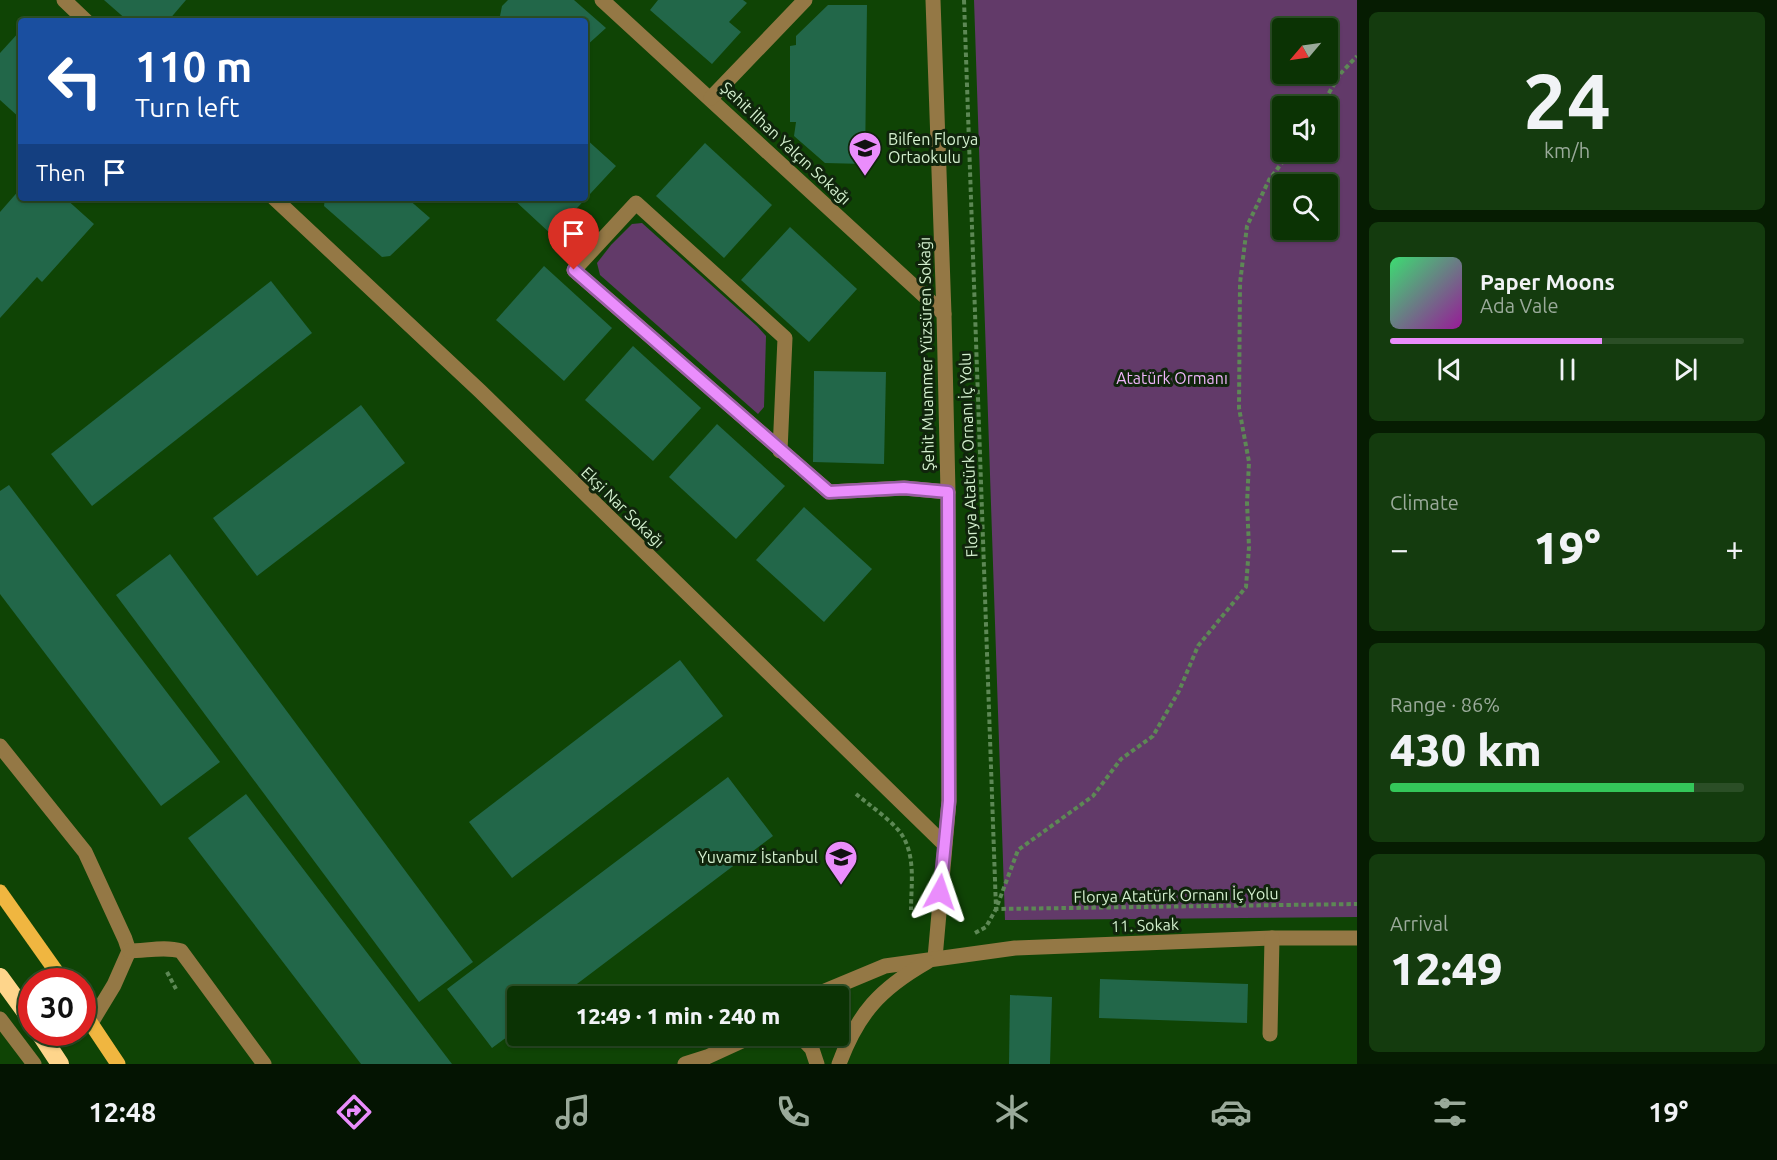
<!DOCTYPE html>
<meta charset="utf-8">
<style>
:root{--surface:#0b3304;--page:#143b0e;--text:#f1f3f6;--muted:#9aaa9a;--line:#2b4e26;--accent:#ea8dfc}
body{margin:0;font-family:Ubuntu,sans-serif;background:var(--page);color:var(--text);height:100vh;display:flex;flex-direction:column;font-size:22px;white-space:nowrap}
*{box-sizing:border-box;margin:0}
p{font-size:20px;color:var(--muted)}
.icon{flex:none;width:33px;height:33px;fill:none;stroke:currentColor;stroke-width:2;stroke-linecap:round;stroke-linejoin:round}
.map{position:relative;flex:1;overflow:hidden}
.details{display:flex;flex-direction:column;gap:12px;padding:12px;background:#061c02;width:420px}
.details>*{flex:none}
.hud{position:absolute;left:18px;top:18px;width:570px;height:183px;border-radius:6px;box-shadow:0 2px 4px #0004,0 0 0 2px var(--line);background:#1a4fa0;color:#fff;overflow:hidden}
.needle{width:39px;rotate:241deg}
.buttons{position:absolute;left:1272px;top:18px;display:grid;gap:12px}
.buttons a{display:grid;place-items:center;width:66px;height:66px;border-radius:6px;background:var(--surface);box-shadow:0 2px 4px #0004,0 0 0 2px var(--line);font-size:30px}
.speed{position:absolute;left:18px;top:968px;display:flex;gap:12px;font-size:30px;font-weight:700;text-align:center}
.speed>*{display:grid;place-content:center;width:78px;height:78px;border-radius:50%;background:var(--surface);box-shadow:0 2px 4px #0004,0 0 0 2px var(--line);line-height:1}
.speed .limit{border:9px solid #d22;background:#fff;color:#111}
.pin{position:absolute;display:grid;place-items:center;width:51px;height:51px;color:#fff;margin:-62px -26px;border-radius:50% 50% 50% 0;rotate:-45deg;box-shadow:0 0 6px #0007}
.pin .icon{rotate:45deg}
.me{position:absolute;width:66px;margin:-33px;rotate:5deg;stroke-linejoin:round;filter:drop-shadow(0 0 4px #0008)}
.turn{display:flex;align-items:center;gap:21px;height:126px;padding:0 18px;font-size:27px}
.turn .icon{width:78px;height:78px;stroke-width:2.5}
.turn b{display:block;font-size:42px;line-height:51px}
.then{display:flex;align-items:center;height:57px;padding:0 18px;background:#0003;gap:12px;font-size:22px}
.big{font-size:45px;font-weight:800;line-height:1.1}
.details .tile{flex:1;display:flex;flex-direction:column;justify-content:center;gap:9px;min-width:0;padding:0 21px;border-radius:9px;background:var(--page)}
.details .dial{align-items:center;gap:0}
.dial b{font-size:78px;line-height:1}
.song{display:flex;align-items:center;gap:18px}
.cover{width:72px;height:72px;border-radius:9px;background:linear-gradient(135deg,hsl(140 70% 55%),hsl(300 70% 35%))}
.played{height:6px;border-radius:3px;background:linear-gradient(90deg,var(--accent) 60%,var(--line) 60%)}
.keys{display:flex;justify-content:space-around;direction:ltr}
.heat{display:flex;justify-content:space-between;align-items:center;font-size:33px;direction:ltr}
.charge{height:9px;border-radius:4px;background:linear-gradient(90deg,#34c759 86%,var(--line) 0)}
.trip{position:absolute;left:507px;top:986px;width:342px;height:60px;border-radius:6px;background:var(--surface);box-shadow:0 2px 4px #0004,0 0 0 2px var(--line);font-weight:800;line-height:60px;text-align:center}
.tabs{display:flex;height:96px;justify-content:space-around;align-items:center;background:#041402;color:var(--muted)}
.tabs .icon{width:42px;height:42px}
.tabs .on{color:var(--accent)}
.tabs b{font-size:27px;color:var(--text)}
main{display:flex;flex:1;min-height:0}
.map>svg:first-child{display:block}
.green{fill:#623a69;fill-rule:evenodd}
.building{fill:#226749}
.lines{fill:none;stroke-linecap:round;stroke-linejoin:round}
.path{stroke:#5d8855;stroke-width:4;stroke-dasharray:4.5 3;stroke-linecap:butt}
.minor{stroke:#947845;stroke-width:15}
.major{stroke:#f0b640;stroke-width:15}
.highway{stroke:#fed58b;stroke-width:18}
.route-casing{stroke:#985ca4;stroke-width:15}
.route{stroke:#ea8dfc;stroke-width:10}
.labels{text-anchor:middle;stroke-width:6;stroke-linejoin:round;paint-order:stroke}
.poi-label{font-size:16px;fill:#d4f0cf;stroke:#10250c;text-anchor:start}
.street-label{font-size:16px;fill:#d4f0cf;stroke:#10250c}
.park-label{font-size:16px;fill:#efb5fa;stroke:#10250c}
</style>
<main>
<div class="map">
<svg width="1357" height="1064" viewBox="0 0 1357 1064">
<rect width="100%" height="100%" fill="#0f4405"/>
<g class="green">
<path d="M974 0H1357V917L1005 920ZM1282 28H1328V74H1282ZM1282 106H1328V152H1282ZM1282 184H1328V230H1282Z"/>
<path d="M642 223 757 326 766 336 764 407 758 414 600 275 597 263 611 245 632 224Z"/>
</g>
<g class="building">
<path d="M104 0H186L168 21H128Z"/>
<path d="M508 0H574L606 28 585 47V21H505L500 16 502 6Z"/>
<path d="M658 0H743L747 3 729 22 741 32 712 64 650 10Z"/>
<path d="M828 5H867L865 164 825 163 794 136 796 122H790V46L796 45V36Z"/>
<path d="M21 30V119L0 100V53Z"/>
<path d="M585 138 616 166 552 235 512 198H585Z"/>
<path d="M705 143 772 205 724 258 656 196Z"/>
<path d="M21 188V198H65L94 224 42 282 37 277 0 318V212Z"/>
<path d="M325 198H407L430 218 390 256 382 257 324 206Z"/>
<path d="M790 227 857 289 809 342 741 280Z"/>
<path d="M544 266 612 328 564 381 496 320Z"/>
<path d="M271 281 312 333 92 506 51 454Z"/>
<path d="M633 346 701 408 653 461 585 400Z"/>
<path d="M814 371 886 372 884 464 813 462Z"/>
<path d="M361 405 405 463 257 576 213 518Z"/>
<path d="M717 424 785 486 736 539 669 477Z"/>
<path d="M9 485 220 762 161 806 0 594V491Z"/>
<path d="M804 507 872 569 824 622 756 560Z"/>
<path d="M170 554 473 962 419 1002 116 595Z"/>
<path d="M680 660 723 716 512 878 469 822Z"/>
<path d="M728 777 773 836 561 996H518V1029L492 1048 447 989Z"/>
<path d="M246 794 452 1064H361L188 838Z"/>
<path d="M1100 979 1248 984 1247 1023 1099 1018Z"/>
<path d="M1010 995 1052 997 1050 1064H1009Z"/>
</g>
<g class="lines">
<g class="path">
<path d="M964 0 996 909 1357 904"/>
<path d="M1321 106 1341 73 1357 56"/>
<path d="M856 794C868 804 895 823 902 835 916 857 911 886 911 910"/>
<path d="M975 933 986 927 996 909 1018 850 1093 796 1121 759 1153 736 1179 691 1198 646 1246 587 1249 547 1247 503 1249 462 1239 408 1240 283 1247 226 1269 180 1290 152"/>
<path d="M167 972 176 989"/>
</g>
<g class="minor">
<path d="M64 0 86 21"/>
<path d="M602 0 944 314"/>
<path d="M933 0 944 314 948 492 949 801 935 958"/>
<path d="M711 98 805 0"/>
<path d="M274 198 480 391 944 844"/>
<path d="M780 451 785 338 636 203 574 270 829 492 904 488 948 492"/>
<path d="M0 746 85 852 125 939 129 951 114 985 91 1023"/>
<path d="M129 951C146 951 165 946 181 951L264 1064"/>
<path d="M813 996 885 966 1015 948 1272 938H1357"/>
<path d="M0 1019 34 1064"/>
<path d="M1270 1034 1272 938"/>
<path d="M799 1035 812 1049 817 1064"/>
<path d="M685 1064 707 1057 755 1035"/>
<path d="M839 1064C858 1013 880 989 927 962"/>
</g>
<g class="major">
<path d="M0 892 63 981"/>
<path d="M82 1010 118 1064"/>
</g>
<g class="highway">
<path d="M0 977 32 1021"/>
<path d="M39 1032 60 1064"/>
</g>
</g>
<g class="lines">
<g class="route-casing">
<path id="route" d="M574 270 829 492 904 488 948 492 949 801 940 892"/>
</g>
<use href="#route" class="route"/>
</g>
<defs>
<g id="school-pin" transform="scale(1.725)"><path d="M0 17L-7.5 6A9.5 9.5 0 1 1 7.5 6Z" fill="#ea8dfc" stroke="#10250c"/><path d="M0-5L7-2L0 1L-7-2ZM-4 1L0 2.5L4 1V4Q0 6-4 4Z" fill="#111"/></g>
</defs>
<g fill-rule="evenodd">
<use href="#school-pin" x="865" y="148"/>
<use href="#school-pin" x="841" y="857"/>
</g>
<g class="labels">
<g class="poi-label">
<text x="888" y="145">Bilfen Florya<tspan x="888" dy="18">Ortaokulu</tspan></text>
<text x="818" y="863" text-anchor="end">Yuvamız İstanbul</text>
</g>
<g class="street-label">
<text transform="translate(786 143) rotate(43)" y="6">Şehit İlhan Yalçın Sokağı</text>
<text transform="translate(926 354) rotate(-91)" y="6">Şehit Muammer Yüzsüren Sokağı</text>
<text transform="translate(968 455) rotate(-92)" y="6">Florya Atatürk Ornanı İç Yolu</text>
<text transform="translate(623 507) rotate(44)" y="6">Ekşi Nar Sokağı</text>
<text transform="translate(1176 895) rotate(-1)" y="6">Florya Atatürk Ornanı İç Yolu</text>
<text transform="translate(1145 925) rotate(-2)" y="6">11. Sokak</text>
</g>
<g class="park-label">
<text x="1172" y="384">Atatürk Ormanı</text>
</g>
</g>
</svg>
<div class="buttons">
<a><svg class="needle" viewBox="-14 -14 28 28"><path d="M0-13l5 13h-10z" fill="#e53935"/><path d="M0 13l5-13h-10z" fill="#9aaa9a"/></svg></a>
<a><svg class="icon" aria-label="sound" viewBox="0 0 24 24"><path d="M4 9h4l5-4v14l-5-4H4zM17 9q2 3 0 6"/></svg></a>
<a><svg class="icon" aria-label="search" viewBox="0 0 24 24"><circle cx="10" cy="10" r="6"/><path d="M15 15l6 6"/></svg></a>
</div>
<div class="speed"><div class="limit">30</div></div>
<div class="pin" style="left:574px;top:270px;background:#d93025"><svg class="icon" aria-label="arrive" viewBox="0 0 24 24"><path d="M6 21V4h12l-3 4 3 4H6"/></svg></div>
<svg class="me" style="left:940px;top:892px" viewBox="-20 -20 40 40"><path d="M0-17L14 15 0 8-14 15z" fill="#ea8dfc" stroke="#fff" stroke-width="4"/></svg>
<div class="trip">12:49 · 1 min · 240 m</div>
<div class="hud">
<div class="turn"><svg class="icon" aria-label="left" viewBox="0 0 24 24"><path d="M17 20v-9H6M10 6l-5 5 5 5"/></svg><div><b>110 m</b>Turn left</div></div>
<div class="then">Then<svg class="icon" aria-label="arrive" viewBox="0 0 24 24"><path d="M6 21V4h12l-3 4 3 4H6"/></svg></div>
</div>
</div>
<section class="details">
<div class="tile dial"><b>24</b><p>km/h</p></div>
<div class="tile">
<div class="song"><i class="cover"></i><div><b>Paper Moons</b><p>Ada Vale</p></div></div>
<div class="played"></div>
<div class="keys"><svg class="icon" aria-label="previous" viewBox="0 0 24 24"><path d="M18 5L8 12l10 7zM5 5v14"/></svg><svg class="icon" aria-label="pause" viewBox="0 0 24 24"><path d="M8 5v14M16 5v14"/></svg><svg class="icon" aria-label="next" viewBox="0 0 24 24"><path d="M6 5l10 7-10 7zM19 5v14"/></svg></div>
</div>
<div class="tile"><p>Climate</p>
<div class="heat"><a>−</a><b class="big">19°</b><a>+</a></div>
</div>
<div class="tile"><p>Range · 86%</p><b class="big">430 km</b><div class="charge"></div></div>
<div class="tile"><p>Arrival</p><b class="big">12:49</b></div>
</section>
</main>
<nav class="tabs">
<b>12:48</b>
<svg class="icon on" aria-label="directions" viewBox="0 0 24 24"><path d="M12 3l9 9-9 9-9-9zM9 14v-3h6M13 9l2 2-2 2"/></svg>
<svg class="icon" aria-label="music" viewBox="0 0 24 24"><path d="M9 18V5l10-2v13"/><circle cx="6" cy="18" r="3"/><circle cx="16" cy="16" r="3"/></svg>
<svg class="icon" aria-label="phone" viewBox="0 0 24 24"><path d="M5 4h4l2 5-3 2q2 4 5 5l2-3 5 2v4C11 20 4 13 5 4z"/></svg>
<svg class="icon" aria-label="climate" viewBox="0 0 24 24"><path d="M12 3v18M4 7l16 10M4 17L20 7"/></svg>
<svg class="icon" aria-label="car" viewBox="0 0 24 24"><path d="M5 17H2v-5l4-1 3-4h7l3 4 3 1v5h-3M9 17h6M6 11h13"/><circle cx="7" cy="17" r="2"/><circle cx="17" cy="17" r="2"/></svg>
<svg class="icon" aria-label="filters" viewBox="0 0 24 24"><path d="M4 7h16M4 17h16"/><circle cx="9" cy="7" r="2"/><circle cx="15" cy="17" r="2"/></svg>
<b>19°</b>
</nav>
